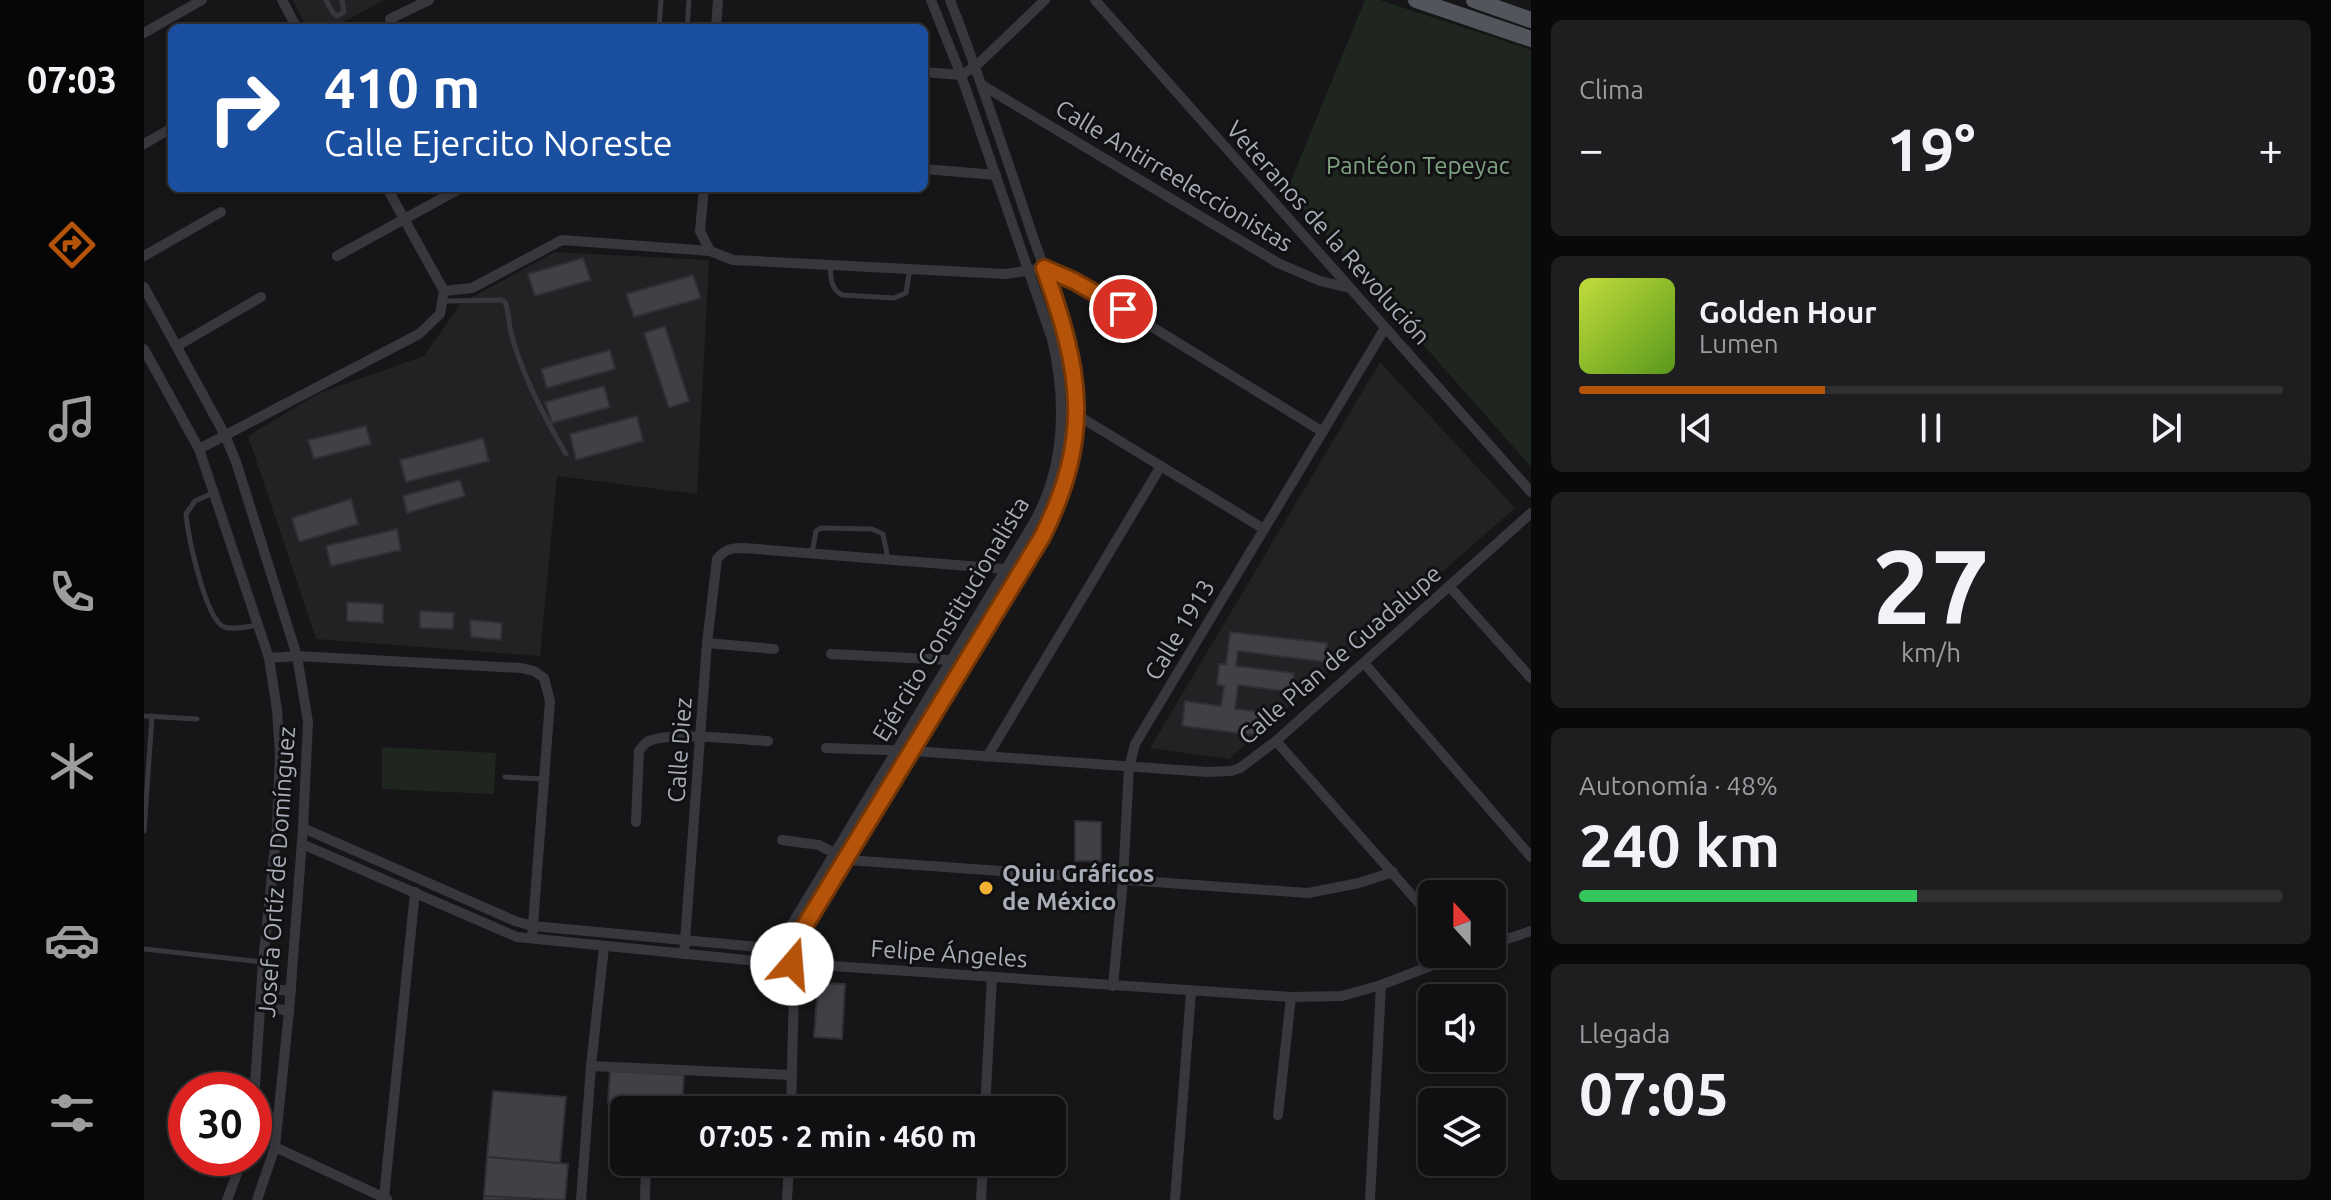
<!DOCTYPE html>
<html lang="es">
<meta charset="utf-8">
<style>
:root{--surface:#101012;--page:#1e1e20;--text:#f1f3f6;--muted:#9c9d9f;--line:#303032;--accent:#b45309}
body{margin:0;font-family:Ubuntu,sans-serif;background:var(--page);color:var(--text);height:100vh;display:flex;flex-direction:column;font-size:30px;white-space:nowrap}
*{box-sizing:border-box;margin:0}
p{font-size:26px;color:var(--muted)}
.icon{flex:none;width:44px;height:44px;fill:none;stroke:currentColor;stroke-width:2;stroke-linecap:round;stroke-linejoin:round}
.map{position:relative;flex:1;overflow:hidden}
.details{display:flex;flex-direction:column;gap:20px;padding:20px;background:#09090a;width:800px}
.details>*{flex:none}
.hud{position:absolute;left:24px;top:24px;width:760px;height:168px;border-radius:12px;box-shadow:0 4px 12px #0003,0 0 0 2px var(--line);background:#1a4fa0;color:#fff;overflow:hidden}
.needle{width:52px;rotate:339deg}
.controls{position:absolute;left:1274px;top:880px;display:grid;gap:16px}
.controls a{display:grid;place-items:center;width:88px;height:88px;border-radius:12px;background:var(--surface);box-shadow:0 4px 12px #0003,0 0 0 2px var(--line);font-size:40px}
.speed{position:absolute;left:24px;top:1072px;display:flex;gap:16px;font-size:40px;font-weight:700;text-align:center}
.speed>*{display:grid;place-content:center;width:104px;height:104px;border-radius:50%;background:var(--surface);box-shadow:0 4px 12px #0003,0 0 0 2px var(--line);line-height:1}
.speed .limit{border:12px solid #d22;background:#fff;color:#111}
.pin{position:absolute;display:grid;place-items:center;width:68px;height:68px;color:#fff;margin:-34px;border:4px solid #fff;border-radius:50%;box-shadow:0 2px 8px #0007}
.me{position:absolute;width:88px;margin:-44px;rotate:18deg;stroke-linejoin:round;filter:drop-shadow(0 0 6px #0008)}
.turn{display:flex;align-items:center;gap:28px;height:168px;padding:0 24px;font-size:36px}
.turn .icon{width:104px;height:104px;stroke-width:2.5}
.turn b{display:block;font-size:56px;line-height:68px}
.big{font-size:60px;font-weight:700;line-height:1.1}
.details .card{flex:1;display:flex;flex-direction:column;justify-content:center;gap:12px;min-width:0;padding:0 28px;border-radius:12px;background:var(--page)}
.details .dial{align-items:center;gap:0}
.dial b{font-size:104px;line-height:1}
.song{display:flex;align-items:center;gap:24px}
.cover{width:96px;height:96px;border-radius:12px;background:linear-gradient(135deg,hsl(70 70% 55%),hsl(90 70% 35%))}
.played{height:8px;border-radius:4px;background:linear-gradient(90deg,var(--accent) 35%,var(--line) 35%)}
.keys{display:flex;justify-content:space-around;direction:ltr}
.heat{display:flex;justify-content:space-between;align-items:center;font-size:44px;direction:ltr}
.charge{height:12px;border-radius:6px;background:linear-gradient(90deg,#34c759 48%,var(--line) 0)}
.trip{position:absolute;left:466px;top:1096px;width:456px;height:80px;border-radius:12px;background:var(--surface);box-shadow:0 4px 12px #0003,0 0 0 2px var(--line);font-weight:700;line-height:80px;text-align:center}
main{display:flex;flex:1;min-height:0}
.dock{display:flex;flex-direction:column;width:144px;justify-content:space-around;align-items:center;background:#060607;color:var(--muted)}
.dock .icon{width:56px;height:56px}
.dock .active{color:var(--accent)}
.dock b{font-size:36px;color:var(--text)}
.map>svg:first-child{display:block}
.built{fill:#222225}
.green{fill:#1e261f}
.building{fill:#404145;stroke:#303034;stroke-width:2}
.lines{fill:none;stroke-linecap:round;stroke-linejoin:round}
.lane{stroke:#37383d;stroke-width:5}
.street{stroke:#37383d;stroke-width:10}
.primary{stroke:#53555c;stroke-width:16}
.route-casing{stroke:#753606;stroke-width:20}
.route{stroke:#b45309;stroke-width:14}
.poi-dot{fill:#f2b134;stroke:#111113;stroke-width:3}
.labels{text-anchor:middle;stroke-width:6;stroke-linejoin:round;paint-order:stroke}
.park-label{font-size:24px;fill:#7fa381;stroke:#111113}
.street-label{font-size:24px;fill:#a8adb8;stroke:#111113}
.poi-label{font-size:24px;font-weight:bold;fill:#a8adb8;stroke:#111113;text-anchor:start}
</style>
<main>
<nav class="dock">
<b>07:03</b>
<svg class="icon active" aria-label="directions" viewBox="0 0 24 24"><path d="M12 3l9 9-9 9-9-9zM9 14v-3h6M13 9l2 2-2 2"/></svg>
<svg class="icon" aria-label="music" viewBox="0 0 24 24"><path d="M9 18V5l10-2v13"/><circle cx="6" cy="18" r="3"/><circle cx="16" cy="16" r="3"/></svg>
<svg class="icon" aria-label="phone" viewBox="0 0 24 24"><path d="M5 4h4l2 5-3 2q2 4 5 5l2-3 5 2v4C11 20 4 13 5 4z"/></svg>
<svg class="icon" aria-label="climate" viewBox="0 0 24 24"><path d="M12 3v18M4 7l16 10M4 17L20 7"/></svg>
<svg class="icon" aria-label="car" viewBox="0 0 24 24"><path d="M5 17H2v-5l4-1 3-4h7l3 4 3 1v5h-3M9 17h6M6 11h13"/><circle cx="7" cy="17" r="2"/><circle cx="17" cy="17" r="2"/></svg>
<svg class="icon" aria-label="filters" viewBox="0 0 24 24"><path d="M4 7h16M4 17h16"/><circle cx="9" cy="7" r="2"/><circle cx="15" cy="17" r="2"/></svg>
</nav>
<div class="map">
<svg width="1387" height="1200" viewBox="0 0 1387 1200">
<rect width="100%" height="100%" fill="#161618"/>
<g class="built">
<path d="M149 0H240L188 28H163Z"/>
<path d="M411 252 565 260 553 494 413 476 396 656 172 639 104 436 175 393 280 356 317 303Z"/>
<path d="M1236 362 1371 508 1085 759 1006 748Z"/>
</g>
<g class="green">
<path d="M1221 0H1236L1387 50V467L1143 190Z"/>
<path d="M238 747 352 753 350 794 238 789Z"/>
</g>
<g class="building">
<path d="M439 258 447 280 391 296 384 274Z"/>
<path d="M549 275 557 298 490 317 482 294Z"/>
<path d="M521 326 545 401 525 408 500 333Z"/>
<path d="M466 350 471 369 403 388 397 369Z"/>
<path d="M460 386 466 407 408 423 401 402Z"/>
<path d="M493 416 499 441 432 460 426 434Z"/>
<path d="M222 426 227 444 170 459 164 440Z"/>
<path d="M339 438 345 461 262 482 256 460Z"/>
<path d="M316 480 321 496 263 513 259 496Z"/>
<path d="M207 499 214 524 155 542 148 518Z"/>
<path d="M253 529 257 550 187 566 182 546Z"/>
<path d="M203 602 239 604V623L203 621Z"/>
<path d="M276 611 310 613 309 629 276 628Z"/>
<path d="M326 620 358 623 357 640 327 637Z"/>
<path d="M1086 632 1183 643 1181 662 1094 651 1092 666 1150 673 1148 692 1094 685 1091 709 1119 712 1116 736 1038 726 1041 701 1077 706 1080 686 1073 685 1075 664H1082Z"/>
<path d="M931 821 957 822V861H931Z"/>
<path d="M674 983 701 984 698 1039 670 1037Z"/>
<path d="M466 1071 540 1075 538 1106 464 1102Z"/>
<path d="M349 1091 422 1097 416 1163 343 1157Z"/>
<path d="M343 1157 424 1164 421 1200 340 1196Z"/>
<path d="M340 1196 387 1200H340Z"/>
</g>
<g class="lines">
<g class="lane">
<path d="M182 0 189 13 193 16 200 12 198 0"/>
<path d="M515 28 517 0"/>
<path d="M543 28 545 0"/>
<path d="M686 265C687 277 686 288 698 295L750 298 762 293 766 268"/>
<path d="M300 301 358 300 361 302C365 312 365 323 367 333 378 375 400 417 422 454"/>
<path d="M69 493 51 501 42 514C44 535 61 619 80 627 90 630 102 627 112 625"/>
<path d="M668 553 672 531 677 528 728 529 739 534 744 559"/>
<path d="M0 716 53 719"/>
<path d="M361 777 399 779"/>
<path d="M0 831 8 716"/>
<path d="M0 949 118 962"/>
</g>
<g class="street">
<path d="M138 0 153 28"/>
<path d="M951 0 1387 492"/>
<path d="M246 19 285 0"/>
<path d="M572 28 574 0"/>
<path d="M0 33 58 0"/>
<path d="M780 72 817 75 832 66 901 0"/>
<path d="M838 85 1134 263 1176 281 1206 288"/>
<path d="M0 144 28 128"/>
<path d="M780 169 852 175"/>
<path d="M243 188 300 291"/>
<path d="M560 188 556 231 566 251"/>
<path d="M0 256 77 212"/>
<path d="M193 256 317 188"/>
<path d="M0 287 81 435 92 462 153 656 164 722 159 828 145 1011 131 1147 113 1200"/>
<path d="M300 291 328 288 418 240 566 251 589 260 862 274 900 268 913 272 979 309 1179 432"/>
<path d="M33 346 117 297"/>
<path d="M0 349 55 449 125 658 133 710 136 754 133 827 119 962 110 1101"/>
<path d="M917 409 933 415 1120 529"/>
<path d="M55 449 275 334 296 314 300 291"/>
<path d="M1305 586 1387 678"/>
<path d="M563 643 630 649"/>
<path d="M687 654 807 660"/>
<path d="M125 658 153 656 377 668 390 671 400 678 406 701 388 938"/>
<path d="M1220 663 1387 857"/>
<path d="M1132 741 1288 918"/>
<path d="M682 748 769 751 1063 772 1087 771 1096 768 1132 741 1387 513"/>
<path d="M843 757 1017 466"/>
<path d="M492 822 495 751C498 747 499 745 503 742 523 731 599 740 624 741"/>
<path d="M159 828 371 921 389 926 636 949"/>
<path d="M638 840 675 845 703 860 1164 893 1215 883 1249 872"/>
<path d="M158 844 373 937 613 961 1147 997 1198 996 1237 985 1318 954"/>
<path d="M1348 944 1387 931"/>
<path d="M540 954 563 643 573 559C581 549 587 548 600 548L862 569"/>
<path d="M632 962 633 949 889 524C921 468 923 402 908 339L817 75 787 0"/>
<path d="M969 986 979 880 985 768 991 744 1241 328"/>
<path d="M118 988 147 991"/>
<path d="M118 1006 145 1011"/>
<path d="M447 1066 648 1075"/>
<path d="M647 1110 650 986 646 950 898 537C920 493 935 448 934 398 932 343 908 291 890 240 863 160 837 79 806 0"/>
<path d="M841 1110 848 977"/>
<path d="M1134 1115 1147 997"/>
<path d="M131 1147 243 1199"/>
<path d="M557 1163 645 1168"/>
<path d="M240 1197 271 892"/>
<path d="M83 1200 99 1158"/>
<path d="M437 1200 447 1066 460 947"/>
<path d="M501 1200 502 1162"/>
<path d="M643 1200 645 1164"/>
<path d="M837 1200 839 1162"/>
<path d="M1031 1200 1047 992"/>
<path d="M1226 1200 1237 985"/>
</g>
<g class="primary">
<path d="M1272 0 1387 39"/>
<path d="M1330 0 1387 20"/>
</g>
</g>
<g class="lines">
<g class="route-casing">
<path id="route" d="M648 964 646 950 898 537C949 435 937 371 900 268L930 281 979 309"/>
</g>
<use href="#route" class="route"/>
</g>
<circle class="poi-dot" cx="842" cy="888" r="8"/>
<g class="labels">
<g class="park-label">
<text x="1274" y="174">Pantéon Tepeyac</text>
</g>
<g class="street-label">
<text transform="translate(1030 176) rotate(31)" y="8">Calle Antirreeleccionistas</text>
<text transform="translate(1184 233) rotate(48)" y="8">Veteranos de la Revolución</text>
<text transform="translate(807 619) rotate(-59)" y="8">Ejército Constitucionalista</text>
<text transform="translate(1036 630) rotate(-59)" y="8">Calle 1913</text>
<text transform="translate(1196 655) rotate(-41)" y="8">Calle Plan de Guadalupe</text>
<text transform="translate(536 750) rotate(-86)" y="8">Calle Diez</text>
<text transform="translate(133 872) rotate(-86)" y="8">Josefa Ortíz de Domínguez</text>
<text transform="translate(805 954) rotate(4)" y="8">Felipe Ángeles</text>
</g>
<g class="poi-label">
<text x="858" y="882">Quiu Gráficos<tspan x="858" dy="28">de México</tspan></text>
</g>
</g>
</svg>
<div class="controls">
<a><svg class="needle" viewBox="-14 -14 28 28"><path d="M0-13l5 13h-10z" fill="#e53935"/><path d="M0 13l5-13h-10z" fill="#9c9d9f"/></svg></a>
<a><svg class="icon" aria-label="sound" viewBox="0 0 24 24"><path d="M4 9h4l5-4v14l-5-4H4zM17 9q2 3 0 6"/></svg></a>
<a><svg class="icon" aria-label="layers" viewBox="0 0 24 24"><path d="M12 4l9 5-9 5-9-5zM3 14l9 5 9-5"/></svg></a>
</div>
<div class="speed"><div class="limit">30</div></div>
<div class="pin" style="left:979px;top:309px;background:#d93025"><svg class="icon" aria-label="arrive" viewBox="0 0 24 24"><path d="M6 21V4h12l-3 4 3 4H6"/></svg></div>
<svg class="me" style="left:648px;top:964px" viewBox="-20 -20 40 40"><circle r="19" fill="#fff"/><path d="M0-13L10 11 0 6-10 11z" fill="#b45309"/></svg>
<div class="trip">07:05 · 2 min · 460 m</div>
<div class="hud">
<div class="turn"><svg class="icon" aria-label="right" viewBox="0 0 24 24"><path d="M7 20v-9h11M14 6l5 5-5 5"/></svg><div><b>410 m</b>Calle Ejercito Noreste</div></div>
</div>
</div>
<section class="details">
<div class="card"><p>Clima</p>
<div class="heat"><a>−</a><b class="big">19°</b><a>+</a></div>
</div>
<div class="card">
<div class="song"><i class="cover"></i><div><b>Golden Hour</b><p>Lumen</p></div></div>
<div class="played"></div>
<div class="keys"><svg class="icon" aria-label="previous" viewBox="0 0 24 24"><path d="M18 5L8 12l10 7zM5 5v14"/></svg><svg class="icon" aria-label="pause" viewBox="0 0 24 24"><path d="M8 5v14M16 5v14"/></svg><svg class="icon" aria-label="next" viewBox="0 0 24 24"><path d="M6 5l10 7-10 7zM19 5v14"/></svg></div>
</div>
<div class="card dial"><b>27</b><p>km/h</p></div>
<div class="card"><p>Autonomía · 48%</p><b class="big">240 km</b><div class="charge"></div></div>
<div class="card"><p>Llegada</p><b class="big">07:05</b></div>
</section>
</main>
